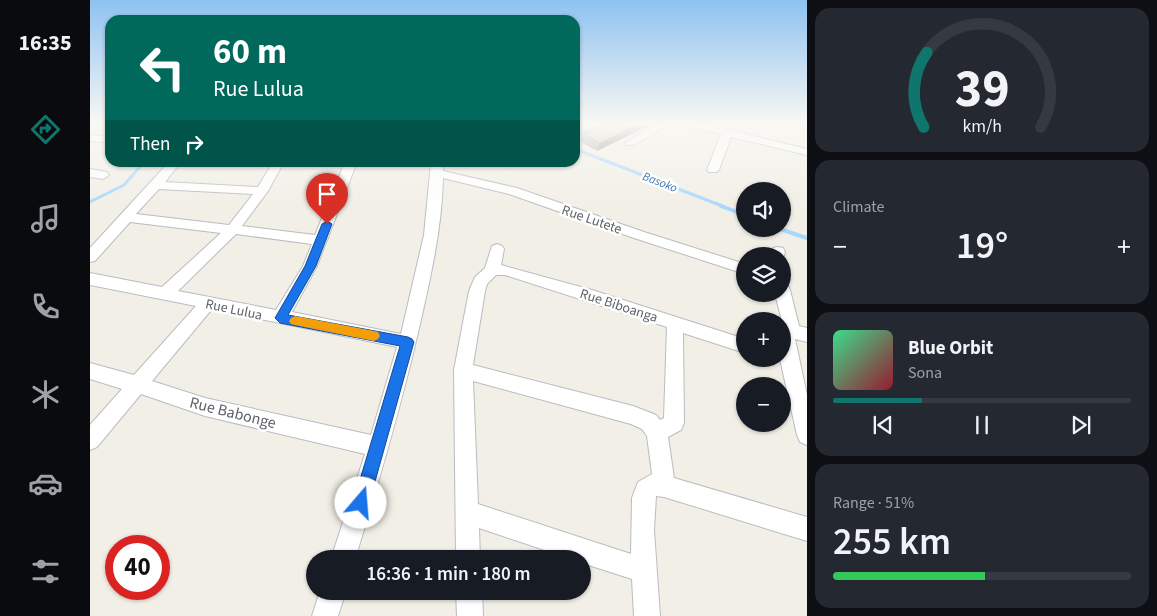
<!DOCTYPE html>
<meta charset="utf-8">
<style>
:root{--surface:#171b24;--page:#242831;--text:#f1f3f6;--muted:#9ea1a6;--line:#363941;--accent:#0f766e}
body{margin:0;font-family:"Source Sans 3",sans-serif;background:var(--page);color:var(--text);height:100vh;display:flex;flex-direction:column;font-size:19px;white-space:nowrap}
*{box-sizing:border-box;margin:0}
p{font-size:16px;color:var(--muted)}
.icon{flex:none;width:28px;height:28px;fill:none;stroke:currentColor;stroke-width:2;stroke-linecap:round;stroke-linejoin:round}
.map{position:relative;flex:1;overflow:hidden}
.drawer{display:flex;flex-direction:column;gap:8px;padding:8px;background:#0d0f14;width:350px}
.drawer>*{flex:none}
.guide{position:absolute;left:15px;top:15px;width:475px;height:152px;border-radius:15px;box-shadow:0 1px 4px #0004;background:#00695c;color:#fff;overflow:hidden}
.controls{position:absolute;left:646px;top:182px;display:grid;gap:10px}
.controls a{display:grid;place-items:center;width:55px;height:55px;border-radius:50%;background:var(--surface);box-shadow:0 1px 4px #0004;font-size:25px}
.speed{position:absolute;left:15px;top:535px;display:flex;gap:10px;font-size:25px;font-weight:700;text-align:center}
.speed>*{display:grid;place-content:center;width:65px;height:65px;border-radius:50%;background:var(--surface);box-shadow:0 1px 4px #0004;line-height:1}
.speed .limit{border:8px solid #d22;background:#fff;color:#111}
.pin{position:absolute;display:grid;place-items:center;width:42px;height:42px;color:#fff;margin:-51px -21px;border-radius:50% 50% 50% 0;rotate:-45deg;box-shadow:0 0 5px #0007}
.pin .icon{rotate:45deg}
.me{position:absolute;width:55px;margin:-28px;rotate:18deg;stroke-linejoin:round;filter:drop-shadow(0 0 4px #0008)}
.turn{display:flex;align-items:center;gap:18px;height:105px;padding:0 25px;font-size:22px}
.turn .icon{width:65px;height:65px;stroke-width:2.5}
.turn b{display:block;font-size:35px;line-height:42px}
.then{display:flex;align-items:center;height:48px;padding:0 25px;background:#0003;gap:10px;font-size:19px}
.big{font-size:38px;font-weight:600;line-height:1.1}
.drawer .card{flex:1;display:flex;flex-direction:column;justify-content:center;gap:8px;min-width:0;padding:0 18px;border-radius:15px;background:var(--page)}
.drawer .dial{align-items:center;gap:0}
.dial svg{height:130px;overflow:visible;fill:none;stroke:var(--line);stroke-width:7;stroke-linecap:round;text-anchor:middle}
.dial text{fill:var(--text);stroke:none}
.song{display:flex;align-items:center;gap:15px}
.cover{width:60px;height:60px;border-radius:8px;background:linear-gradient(135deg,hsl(150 70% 55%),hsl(350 70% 35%))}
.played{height:5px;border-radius:2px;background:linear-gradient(90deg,var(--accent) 30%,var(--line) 30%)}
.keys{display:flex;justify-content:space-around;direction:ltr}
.heat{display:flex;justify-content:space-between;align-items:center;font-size:28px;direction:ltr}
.charge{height:8px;border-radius:4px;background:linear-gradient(90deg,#34c759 51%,var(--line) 0)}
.trip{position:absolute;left:216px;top:550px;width:285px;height:50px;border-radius:25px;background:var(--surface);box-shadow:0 1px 4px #0004;font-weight:600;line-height:50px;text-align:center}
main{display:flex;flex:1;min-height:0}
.menu{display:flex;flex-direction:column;width:90px;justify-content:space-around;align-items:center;background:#090b0e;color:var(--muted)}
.menu .icon{width:35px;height:35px}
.menu .current{color:var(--accent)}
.menu b{font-size:22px;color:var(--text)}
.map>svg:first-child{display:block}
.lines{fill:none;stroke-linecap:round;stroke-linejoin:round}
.stream-far1{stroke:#a8d7ff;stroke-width:3}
.stream{stroke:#a8d7ff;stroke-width:4}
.minor-casing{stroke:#b9bcc1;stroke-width:2}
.minor{fill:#fff;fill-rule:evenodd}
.wall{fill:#afaea8}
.shaded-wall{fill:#8f8d88}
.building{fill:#cccac3;stroke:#8f8d88}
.route{fill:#1a73e8;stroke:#114b97}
.slow{fill:#f59e0b}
.labels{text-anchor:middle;stroke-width:5;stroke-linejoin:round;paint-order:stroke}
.far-water-label{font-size:12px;font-style:italic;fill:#3d76b8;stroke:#fff}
.street-label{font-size:14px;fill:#5e6268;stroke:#fff}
.near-street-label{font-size:16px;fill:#5e6268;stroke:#fff}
</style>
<main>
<nav class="menu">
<b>16:35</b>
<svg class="icon current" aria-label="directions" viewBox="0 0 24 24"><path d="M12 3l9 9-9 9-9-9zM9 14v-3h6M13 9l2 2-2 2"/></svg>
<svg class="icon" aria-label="music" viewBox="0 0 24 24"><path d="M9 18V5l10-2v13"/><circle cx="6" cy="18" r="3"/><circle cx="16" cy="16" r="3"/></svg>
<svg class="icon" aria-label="phone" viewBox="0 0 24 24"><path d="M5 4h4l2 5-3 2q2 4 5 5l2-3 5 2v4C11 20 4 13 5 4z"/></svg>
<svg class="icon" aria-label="climate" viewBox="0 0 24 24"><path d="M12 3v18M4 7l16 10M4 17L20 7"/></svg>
<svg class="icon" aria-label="car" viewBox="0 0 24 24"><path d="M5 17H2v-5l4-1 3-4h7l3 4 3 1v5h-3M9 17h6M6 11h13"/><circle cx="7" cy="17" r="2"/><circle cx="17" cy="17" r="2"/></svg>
<svg class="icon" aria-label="filters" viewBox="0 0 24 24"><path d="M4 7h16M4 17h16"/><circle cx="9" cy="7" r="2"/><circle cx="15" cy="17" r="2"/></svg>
</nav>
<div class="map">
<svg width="717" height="616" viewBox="0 0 717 616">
<rect width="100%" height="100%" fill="#f1efe6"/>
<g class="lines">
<g class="stream-far1">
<path d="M485 136 507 128"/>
<path d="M485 149 635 207"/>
<path d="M0 202 34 185 54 162"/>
</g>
<g class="stream">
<path d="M631 206 655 215"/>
<path d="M690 229 717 238"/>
</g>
<g class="minor-casing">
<g id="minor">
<path d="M568 123H581L544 145H536L535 143Z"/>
<path d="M592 123H611L717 149V155L641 137 629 170 627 172H619L617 170 631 134 593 125Z"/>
<path d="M0 135 20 137V143L0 141Z"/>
<path d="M79 162H91L75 182 168 187 183 162H194L178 191 152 226 225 235 255 162H267L227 266 202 312 311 334 334 235 341 162H353V171L427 188 554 232 655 264V274L544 238 419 194 353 178C352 227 341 276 330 324 312 403 289 481 265 559H241L275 454 115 416 51 394 7 447 0 450V425L32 389 0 379V363L44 375 106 306 0 285V273L72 287 131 233 40 222 5 261 0 262V248ZM69 189 163 194 139 225 46 214ZM146 234 222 244 213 266 186 310 88 291ZM122 309 307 347 281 435 115 398 62 381Z"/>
<path d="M0 169 17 172 19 175 13 179 0 177Z"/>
<path d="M407 244 412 246 414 249 411 265 502 290 655 339V353L593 333 594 423 591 430 578 437 584 478 717 517V541L574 497 566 496 564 530 570 616H544L542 579 492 563V559H481L389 528 390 559H366L364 370 379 291 385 277 395 268 402 246ZM406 275H415L577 327 574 418 570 420 566 415 543 406 383 365 395 291 397 284ZM383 381 541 424 552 429 557 436 562 474 548 482 542 498 541 554 388 504Z"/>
<path d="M688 247 693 248 695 252 693 260 692 256H681L683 248Z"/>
<path d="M692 284 698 286 700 290 709 326 717 328V342L705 339 717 395V445L710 442 707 435 690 359H692V321L685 294H692Z"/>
<path d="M230 591H256L248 616H222Z"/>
<path d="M366 591H392L393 616H367Z"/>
</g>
</g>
<use href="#minor" class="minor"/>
</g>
<path class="wall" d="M563 124 507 151 491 142 493 134Z"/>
<path class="shaded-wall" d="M551 123H563L507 151 510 143Z"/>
<path class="building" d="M518 123H551L510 143 493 134Z"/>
<linearGradient id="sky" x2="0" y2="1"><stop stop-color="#8ec2f1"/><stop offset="0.59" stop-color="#f9f8f4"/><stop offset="1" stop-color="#f9f8f4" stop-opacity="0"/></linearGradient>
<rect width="717" height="209" fill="url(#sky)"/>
<path class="route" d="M237 221 242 224 226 266 198 315 318 337 322 339 324 342 279 503 276 508 271 511 265 508 263 503 310 346 190 323 185 318 215 266 232 224Z"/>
<path class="slow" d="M205 316 284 331 288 332 290 336 288 339 284 341 205 325 201 324 199 321 201 318Z"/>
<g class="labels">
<g class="far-water-label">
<text transform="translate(570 182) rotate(21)" y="4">Basoko</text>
</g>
<g class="street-label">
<text transform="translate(502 219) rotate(19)" y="5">Rue Lutete</text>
<text transform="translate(529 305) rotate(18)" y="5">Rue Biboanga</text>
<text transform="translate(144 309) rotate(12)" y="5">Rue Lulua</text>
</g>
<g class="near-street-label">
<text transform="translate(143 412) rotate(14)" y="6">Rue Babonge</text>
</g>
</g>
</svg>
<div class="controls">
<a><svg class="icon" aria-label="sound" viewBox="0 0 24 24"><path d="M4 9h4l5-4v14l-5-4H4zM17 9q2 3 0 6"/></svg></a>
<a><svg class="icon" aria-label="layers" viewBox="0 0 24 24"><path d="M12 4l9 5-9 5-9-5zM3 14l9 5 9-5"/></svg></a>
<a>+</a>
<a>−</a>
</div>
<div class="speed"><div class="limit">40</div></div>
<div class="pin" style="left:237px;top:224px;background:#d93025"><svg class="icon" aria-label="arrive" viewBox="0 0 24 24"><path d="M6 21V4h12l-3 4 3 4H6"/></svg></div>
<svg class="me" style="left:271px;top:503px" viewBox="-20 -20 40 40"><circle r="19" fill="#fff"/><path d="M0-13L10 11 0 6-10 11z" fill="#1a73e8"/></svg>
<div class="trip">16:36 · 1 min · 180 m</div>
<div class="guide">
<div class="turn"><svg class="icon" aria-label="left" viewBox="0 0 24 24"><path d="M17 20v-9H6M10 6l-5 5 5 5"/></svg><div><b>60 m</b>Rue Lulua</div></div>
<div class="then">Then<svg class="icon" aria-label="right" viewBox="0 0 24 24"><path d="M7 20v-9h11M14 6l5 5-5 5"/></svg></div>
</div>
</div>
<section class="drawer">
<div class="card dial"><svg viewBox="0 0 100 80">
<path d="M14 69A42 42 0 1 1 86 69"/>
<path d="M14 69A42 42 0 0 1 16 23" stroke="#0f766e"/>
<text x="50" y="56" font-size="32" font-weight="700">39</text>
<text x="50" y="72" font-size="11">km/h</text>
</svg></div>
<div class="card"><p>Climate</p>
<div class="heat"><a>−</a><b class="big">19°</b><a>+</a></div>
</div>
<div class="card">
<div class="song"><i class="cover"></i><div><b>Blue Orbit</b><p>Sona</p></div></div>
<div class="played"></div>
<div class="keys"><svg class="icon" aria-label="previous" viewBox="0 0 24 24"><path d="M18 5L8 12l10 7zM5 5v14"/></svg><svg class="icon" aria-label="pause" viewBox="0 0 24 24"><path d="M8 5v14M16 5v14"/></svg><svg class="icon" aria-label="next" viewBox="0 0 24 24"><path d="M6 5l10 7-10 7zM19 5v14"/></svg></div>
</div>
<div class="card"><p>Range · 51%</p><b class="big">255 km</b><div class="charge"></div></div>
</section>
</main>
